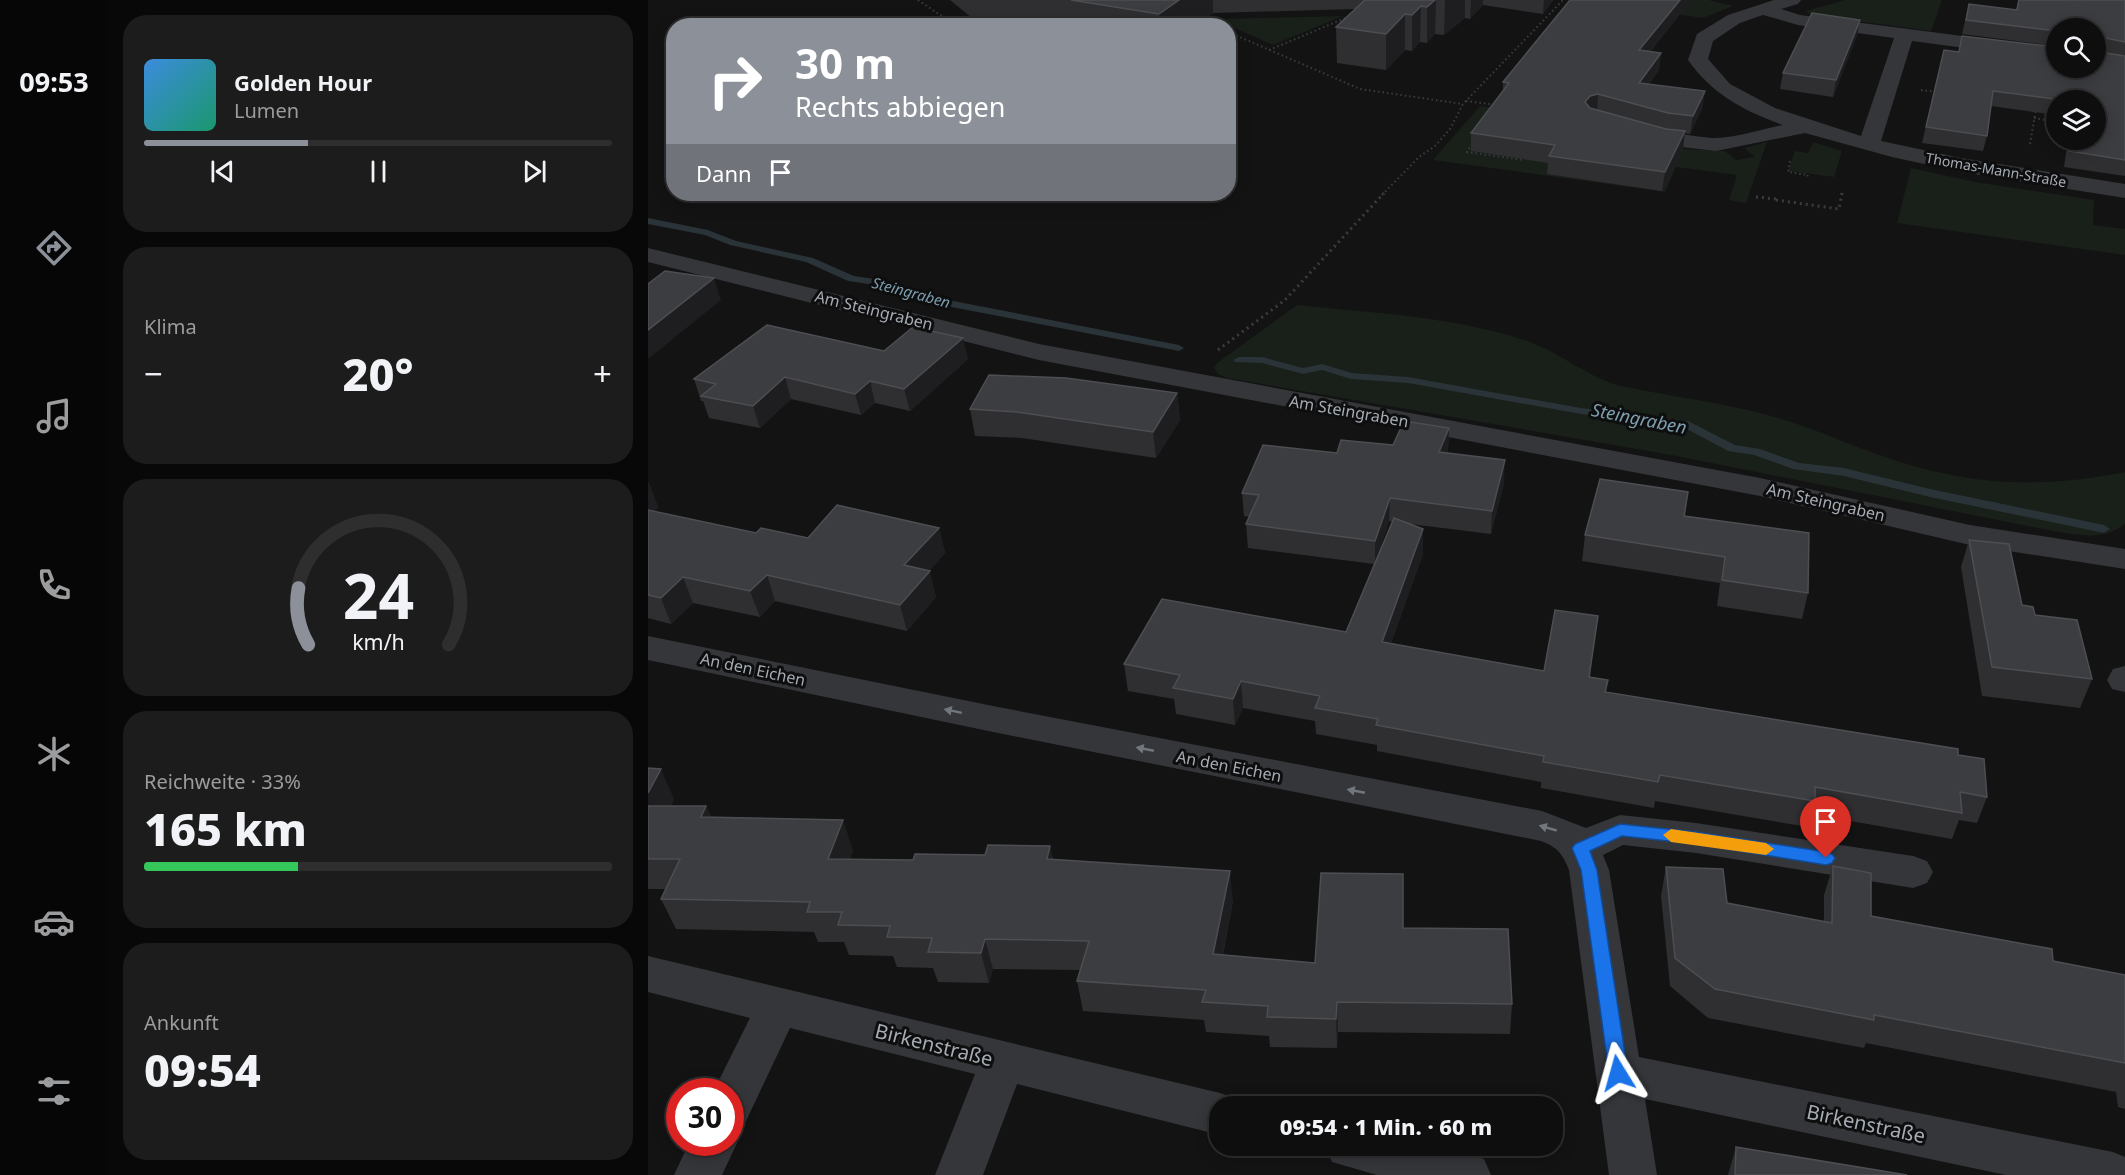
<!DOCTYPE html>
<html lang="de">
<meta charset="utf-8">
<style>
:root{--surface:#0e0e0f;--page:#1c1c1d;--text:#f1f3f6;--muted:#9b9c9e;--line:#2e2e2f;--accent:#8c9099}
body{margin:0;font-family:"Noto Sans",sans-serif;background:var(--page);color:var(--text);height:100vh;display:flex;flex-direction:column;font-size:22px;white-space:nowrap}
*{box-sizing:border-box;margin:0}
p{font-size:20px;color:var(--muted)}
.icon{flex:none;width:33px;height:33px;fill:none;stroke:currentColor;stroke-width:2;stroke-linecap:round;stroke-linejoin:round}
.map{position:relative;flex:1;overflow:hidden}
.sheet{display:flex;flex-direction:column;gap:15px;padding:15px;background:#080808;width:540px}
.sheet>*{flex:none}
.banner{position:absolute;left:18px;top:18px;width:570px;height:183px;border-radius:24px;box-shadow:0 3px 15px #0003,0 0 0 2px var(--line);background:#8c9099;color:#fff;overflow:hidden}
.tools{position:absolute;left:1398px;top:18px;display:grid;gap:12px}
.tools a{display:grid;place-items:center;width:60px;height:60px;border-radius:50%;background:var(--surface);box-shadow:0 3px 15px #0003,0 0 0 2px var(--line);font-size:30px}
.speed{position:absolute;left:18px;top:1078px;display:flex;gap:12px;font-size:30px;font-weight:700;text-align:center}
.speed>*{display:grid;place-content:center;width:78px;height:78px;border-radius:50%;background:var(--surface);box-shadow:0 3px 15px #0003,0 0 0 2px var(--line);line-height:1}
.speed .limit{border:9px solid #d22;background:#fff;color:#111}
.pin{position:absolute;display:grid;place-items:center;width:51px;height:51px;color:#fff;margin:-62px -26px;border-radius:50% 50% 50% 0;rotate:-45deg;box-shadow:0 0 6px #0007}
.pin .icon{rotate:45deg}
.me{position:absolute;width:66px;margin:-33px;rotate:352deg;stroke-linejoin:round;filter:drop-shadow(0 0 4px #0008)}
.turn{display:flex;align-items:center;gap:21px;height:126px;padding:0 30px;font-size:27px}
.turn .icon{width:78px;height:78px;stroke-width:2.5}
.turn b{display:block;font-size:42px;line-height:51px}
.then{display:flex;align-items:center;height:57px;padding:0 30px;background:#0003;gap:12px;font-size:22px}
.big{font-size:45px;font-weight:800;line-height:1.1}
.sheet .widget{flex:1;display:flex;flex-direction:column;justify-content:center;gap:9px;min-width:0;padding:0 21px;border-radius:24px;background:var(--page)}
.sheet .dial{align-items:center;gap:0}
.dial svg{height:156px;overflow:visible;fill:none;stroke:var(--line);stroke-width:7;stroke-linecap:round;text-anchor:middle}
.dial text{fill:var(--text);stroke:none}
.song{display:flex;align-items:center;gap:18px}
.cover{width:72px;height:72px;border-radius:9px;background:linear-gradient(135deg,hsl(210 70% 55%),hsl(160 70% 35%))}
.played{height:6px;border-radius:3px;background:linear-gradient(90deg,var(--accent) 35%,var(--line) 35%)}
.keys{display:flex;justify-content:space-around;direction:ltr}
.heat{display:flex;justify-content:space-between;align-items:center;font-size:33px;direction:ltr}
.charge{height:9px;border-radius:4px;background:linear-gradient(90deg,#34c759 33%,var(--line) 0)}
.trip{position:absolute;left:561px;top:1096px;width:354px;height:60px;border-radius:24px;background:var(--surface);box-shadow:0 3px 15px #0003,0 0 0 2px var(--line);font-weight:800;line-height:60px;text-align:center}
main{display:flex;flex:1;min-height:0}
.tab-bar{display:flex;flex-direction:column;width:108px;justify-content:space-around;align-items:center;background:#060606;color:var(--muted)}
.tab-bar .icon{width:42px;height:42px}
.tab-bar .active{color:var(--accent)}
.tab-bar b{font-size:27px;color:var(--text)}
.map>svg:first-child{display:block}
.green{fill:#191f19}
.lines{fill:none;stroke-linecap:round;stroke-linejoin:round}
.stream{fill:#2a3337;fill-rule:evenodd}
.path-far1{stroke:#3a3d40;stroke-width:2;stroke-dasharray:1.5 3;stroke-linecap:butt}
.path{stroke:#3a3d40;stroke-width:3;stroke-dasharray:2 4;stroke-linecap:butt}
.minor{fill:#343639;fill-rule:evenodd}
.wall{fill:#2f2f32;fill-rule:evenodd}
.shaded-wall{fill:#1e1e20}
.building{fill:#3c3d40;stroke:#4c4e52;stroke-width:1.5}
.oneway{fill:#72777d}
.route{fill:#1a73e8;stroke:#114b97;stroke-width:1.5}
.slow{fill:#f59e0b}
.labels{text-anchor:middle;stroke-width:6;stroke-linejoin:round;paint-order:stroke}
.far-street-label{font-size:14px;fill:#a5acb4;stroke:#0e0e0f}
.far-water-label{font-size:15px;font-style:italic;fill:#7d9eae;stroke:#0e0e0f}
.street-label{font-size:16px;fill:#a5acb4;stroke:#0e0e0f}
.water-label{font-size:18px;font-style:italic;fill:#7d9eae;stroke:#0e0e0f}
.near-street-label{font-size:20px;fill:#a5acb4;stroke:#0e0e0f}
</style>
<main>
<nav class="tab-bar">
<b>09:53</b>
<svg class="icon active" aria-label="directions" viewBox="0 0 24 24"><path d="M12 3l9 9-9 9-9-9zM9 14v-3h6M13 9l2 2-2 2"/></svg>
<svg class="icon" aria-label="music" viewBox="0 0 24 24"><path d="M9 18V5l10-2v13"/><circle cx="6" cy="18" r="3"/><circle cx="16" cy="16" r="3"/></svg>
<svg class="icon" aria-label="phone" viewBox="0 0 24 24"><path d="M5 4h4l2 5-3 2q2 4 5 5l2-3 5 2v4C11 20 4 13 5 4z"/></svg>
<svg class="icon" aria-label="climate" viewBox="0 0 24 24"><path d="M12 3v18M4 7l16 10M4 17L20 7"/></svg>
<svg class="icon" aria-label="car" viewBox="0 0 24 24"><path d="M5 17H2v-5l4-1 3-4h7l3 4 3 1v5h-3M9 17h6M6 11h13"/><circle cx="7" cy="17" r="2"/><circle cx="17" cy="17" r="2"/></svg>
<svg class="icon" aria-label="filters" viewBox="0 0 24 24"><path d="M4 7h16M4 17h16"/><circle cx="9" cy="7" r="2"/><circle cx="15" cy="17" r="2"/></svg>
</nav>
<section class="sheet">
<div class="widget">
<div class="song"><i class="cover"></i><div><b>Golden Hour</b><p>Lumen</p></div></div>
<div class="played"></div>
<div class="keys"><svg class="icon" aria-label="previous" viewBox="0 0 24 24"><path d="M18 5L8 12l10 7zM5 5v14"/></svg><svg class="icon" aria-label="pause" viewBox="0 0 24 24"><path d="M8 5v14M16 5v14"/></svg><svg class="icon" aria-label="next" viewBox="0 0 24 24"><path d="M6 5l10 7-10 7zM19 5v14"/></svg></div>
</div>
<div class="widget"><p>Klima</p>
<div class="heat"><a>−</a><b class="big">20°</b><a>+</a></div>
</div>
<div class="widget dial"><svg viewBox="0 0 100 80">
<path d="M14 69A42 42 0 1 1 86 69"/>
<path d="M14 69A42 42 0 0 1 9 40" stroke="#8c9099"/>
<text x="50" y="56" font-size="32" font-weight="700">24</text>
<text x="50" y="72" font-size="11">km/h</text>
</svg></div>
<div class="widget"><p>Reichweite · 33%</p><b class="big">165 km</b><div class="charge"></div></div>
<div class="widget"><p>Ankunft</p><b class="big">09:54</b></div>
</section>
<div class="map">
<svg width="1477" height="1175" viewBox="0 0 1477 1175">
<rect width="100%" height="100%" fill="#131314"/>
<g class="green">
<path d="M925 0H1061L1085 6 1055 18Z"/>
<path d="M1197 0H1294L1283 31 1163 15 1158 11Z"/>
<path d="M695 16 625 45 566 19Z"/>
<path d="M832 106 866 111 823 151 869 158 881 142 1077 151 1088 160 1107 157 1096 148 1119 142 1098 203 1081 200 1089 175 1028 167 1017 192 785 160Z"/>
<path d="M1165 142 1194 151 1186 177 1140 171 1147 151 1160 153Z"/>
<path d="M1263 168 1327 182 1446 200 1445 225 1477 229V255L1249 223Z"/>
<path d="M649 305C725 313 805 316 879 341 911 352 937 375 969 385 1024 397 1080 403 1134 419 1164 428 1193 441 1223 452 1313 485 1384 490 1477 472V524C1457 541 1429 535 1405 531L1023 455 579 378 570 374 566 368 569 363Z"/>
</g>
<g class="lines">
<g class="stream">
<path d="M0 218 60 230 88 241 165 258 206 276 240 281 290 298 531 345 536 348 531 351 288 304 234 286 200 281 158 262 82 245 57 235 0 224Z"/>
<path d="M591 357H614L655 368 674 364 704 373 760 377 933 408 1040 421 1087 445 1112 449 1151 463 1196 468 1282 489 1456 525 1462 529 1456 533 1282 497 1196 476 1145 469 1106 455 1080 451 1037 428 933 414 760 383 703 379 674 370 655 374 614 363 587 362 585 360Z"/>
</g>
<g class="path-far1">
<path d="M270 0 292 15 322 26"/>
<path d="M550 20 563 26"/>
<path d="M580 32 712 89 815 104"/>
<path d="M621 50 700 17"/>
<path d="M1273 90 1290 92"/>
<path d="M818 101 849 105"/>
<path d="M1386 118 1408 122"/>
<path d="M824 144 819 152 875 160 877 157"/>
<path d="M1382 144 1388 109"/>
<path d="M1142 161 1140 172 1160 175 1159 177"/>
<path d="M734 195 771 157 787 146 802 129 815 104 915 0"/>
<path d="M1194 195 1195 191"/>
</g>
<g class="path">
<path d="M1108 197 1128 199"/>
<path d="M1128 200 1191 209 1194 193"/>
<path d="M570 350 637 300 736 193"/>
</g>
<g class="minor">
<path d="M1126 0H1153L1150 4 1133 9 1152 15 1408 48V60L1264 41 1233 141 1313 158 1477 184V198L1313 172 1244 157 1157 133 1068 151 1016 145 985 137 981 133 985 129C1001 125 1045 138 1067 138 1089 138 1114 129 1135 125 1096 111 1064 94 1040 60L1049 34 1080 15ZM1115 15 1150 25 1246 38 1213 136 1127 108 1082 84 1060 59 1065 41 1092 23Z"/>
<path d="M0 248 391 344 1112 478 1322 525 1477 549V569L1322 545 1112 496 391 360 0 262Z"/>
<path d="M0 636 350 707 894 811 938 828 972 815 1048 823 1265 856 1279 861 1285 872 1279 883 1265 888 1048 853 975 845 955 855 961 870 991 1057 1465 1152 1477 1157V1175H1358L997 1099 1009 1175H961L921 870C915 854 909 847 893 841L350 733 0 660Z"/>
<path d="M1477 666V692L1464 689 1459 680 1465 669Z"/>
<path d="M0 956 572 1093 589 1099 592 1107H572V1135L369 1084 335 1175H287L327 1074 142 1028 98 1121 82 1127V1092H65L102 1018 0 992Z"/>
<path d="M82 1129 89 1143 74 1175H26L41 1143H82Z"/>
<path d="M677 1146H793L836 1159 843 1175H729L684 1162Z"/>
</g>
</g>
<g class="wall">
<path d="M302 0H905L895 14 835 5 822 19 817 18 796 35 787 34 779 43 772 42 764 51 757 50 738 70 689 63 688 27 707 9 565 13 548 26H371L324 18Z"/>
<path d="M1043 0 1002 52 1013 53 1011 70 1001 84 1057 91 1054 109 1042 134 1037 133 1035 149 1014 191 899 174 900 163 823 151V133L855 92V82L969 1Z"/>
<path d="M1370 0H1477V176L1416 167 1420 140H1448V100H1408V115L1343 106 1339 136 1335 151 1274 143 1296 50 1310 52 1408 47V46L1314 34 1321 4 1368 10ZM1408 28 1448 68H1408ZM1451 51 1453 52 1474 56 1451 52Z"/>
<path d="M1212 20 1209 35 1185 97 1132 89 1135 73Z"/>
<path d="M236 351 320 359 262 411 227 403 213 415 143 399 112 428 61 418 55 401H53L46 379Z"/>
<path d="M529 393 532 420 508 458 374 438 327 436 322 409Z"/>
<path d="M801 428 800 450 799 453 856 483 843 534 762 524 775 554 743 643 896 671 950 616 942 677 960 680 958 692 1310 755 1339 797 1329 823 1311 820 1304 839 1163 814 1160 827 1007 801 1006 808 893 788V782L729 751V745L668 734 667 721 595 708 587 725 528 714 526 699 480 691 476 664 698 632 726 564 600 548 598 524 602 517 596 516 594 493 689 453 745 445ZM741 521 745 522 729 558Z"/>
<path d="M0 482 10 507 6 511 108 533 160 538 291 528 297 553 281 571 288 597 259 631 127 601 112 617 45 603 23 624 0 618Z"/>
<path d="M1040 492 1037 516 1160 593 1154 619 1069 606 1072 583 934 561 937 535Z"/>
<path d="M1321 540 1374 605 1387 615 1444 679 1432 708 1334 696 1313 567Z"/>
<path d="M0 768 26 799 23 806H58L63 817 205 850 202 859 265 860 337 855 402 846 405 859 585 901 575 955 667 963 755 928 864 1004 862 1034 690 1032 689 1048 622 1047 621 1036 558 1032 556 1020 435 1011 429 981 432 970 345 969 341 983 290 982 285 968 249 967 245 956 201 955 196 942H170L166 932 28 929 13 899 18 889H0Z"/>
<path d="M1185 866 1223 916 1405 961 1477 975V1109L1470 1107 1468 1092 1218 1043 1216 1048 1060 1018 1022 986 1013 896 1018 867 1079 903 1176 921V895Z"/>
<path d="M1088 1147 1259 1175H1080Z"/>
</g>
<g class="shaded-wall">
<path d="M531 0H565V13L548 26H512L511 14Z"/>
<path d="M787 0H788L787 34 779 43V7Z"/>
<path d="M797 0H817V18L796 35Z"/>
<path d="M823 0H835V5L822 19Z"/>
<path d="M896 0H905L895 14Z"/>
<path d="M1032 0H1043L990 67 991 50Z"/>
<path d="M773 6 772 42 764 51V15Z"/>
<path d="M757 14V50L738 70V34Z"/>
<path d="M1212 20 1209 35 1185 97 1188 80Z"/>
<path d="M1013 53 1011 70 989 100 991 83Z"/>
<path d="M1057 91 1054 109 1042 134 1045 116Z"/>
<path d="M950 94 949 112 940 114 937 102 942 96Z"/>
<path d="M1037 131 1035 149 1014 191 1017 172Z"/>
<path d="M66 278 73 300 0 359V330Z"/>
<path d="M315 338 320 359 262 411 256 389Z"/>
<path d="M137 377 143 399 112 428 105 406Z"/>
<path d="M222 381 227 403 213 415 207 394Z"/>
<path d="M529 393 532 420 508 458 505 432Z"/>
<path d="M801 428 800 450 790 475 791 452Z"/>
<path d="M857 460 856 483 843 534 844 511Z"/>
<path d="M1 482 10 507 0 516V483Z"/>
<path d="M742 498 741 521 727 564V541Z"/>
<path d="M291 528 297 553 263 591 256 565Z"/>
<path d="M775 529V554L734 668V642Z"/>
<path d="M282 571 288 597 259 631 252 605Z"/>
<path d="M119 575 127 601 112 617 102 591Z"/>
<path d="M35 577 45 603 23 624 13 598Z"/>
<path d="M593 681 595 708 587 725 585 699Z"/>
<path d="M13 769 26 799 8 836 0 819V793Z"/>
<path d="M58 806 71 837 53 817Z"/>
<path d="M195 820 205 850 191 889 180 859Z"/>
<path d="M402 846 408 876 399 859Z"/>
<path d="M582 871 585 901 569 984 565 954Z"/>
<path d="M337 939 345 969 341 983 333 953Z"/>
<path d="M689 1002 690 1032 689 1048 688 1019Z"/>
</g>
<g class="building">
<path d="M423 0H531L511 14Z"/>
<path d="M717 0H787L779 7 773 6 764 15 757 14 738 34 688 27Z"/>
<path d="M922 0H1032L991 50 1013 53 991 83 1057 91 1045 116 1020 113 950 94 942 96 937 102 942 108 1018 129 1037 131 1017 172 901 156 907 145 823 133 861 83 855 82Z"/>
<path d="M1371 0H1477V42L1453 37 1450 39 1451 52 1477 56V160L1421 151 1423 140H1448V100H1414L1345 91 1339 136 1278 127 1296 50 1311 52 1314 36 1408 47V68H1448V28H1408V31L1318 20 1321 4 1369 10Z"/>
<path d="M1164 13 1212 20 1188 80 1135 73Z"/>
<path d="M17 271 66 278 0 330V284Z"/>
<path d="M119 325 236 351 265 327 315 338 256 389 222 381 207 394 137 377 105 406 53 396 68 384 46 379Z"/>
<path d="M341 375 418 378 529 393 505 432 369 412 322 409Z"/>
<path d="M756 421 801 428 791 452 857 460 844 511 742 498 727 541 598 524 611 495 594 493 615 445 689 453 693 440 745 445Z"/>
<path d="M952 479 1040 492 1036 516 1161 533 1160 593 1074 580 1077 557 937 535Z"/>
<path d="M189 505 291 528 256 565 282 571 252 605 119 575 102 591 35 577 13 598 0 595V510L108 533 113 528 160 538Z"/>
<path d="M746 518 775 529 734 642 896 671 907 610 950 616 941 677 960 680 957 692 1310 749V755L1336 759 1339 797 1312 792 1314 813 1167 787V801L1012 775 1010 782 895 762 896 756 728 725 730 719 667 708 672 696 593 681 585 699 525 688 532 675 476 664 514 599 698 632Z"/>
<path d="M1321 540 1361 544 1374 605 1385 607 1387 615 1429 620 1444 679 1344 667Z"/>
<path d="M0 768 13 769 0 793Z"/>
<path d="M0 806H58L53 817 195 820 180 859 265 860 267 854 337 855 340 845 402 846 399 859 582 871 565 954 667 963 673 873 755 874V928L860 929 864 1004 689 1002 688 1019 619 1017 620 1006 554 1002 558 990 429 981 441 941 337 939 333 953 280 952 284 938 239 937 242 926 190 925 194 912H159L162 902 13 899 32 859H0Z"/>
<path d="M1185 866 1223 873V916L1404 949 1405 961 1477 975V1063L1226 1015V1020L1067 989 1027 958 1018 867 1075 869 1079 903 1184 923Z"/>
<path d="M1088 1147 1259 1175H1087Z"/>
</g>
<defs><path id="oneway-solid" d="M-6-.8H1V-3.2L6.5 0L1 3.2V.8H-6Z" transform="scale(1.5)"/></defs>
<g class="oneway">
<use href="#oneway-solid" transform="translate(305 711) rotate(-168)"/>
<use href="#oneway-solid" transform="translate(497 749) rotate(-169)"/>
<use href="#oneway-solid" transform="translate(708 791) rotate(-169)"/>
<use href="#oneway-solid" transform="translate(900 828) rotate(-164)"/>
</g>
<path class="route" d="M972 824 1048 832 1178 852 1184 854 1187 858 1184 863 1178 865 1048 844 974 836 942 851 949 870 980 1073 977 1079 970 1081 964 1079 961 1073 933 870 924 848 927 844Z"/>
<path class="slow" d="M1023 829 1118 843 1126 849 1118 855 1023 842 1015 835Z"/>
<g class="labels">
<g class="far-street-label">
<text transform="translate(1348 170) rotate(10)" y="5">Thomas-Mann-Straße</text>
</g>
<g class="far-water-label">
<text transform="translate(263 293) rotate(15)" y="5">Steingraben</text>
</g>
<g class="street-label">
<text transform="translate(226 310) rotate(14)" y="6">Am Steingraben</text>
<text transform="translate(701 411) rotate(10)" y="6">Am Steingraben</text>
<text transform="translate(1178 502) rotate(13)" y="6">Am Steingraben</text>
<text transform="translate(105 669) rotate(12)" y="6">An den Eichen</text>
<text transform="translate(581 766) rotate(11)" y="6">An den Eichen</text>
</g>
<g class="water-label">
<text transform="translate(991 419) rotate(11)" y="6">Steingraben</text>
</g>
<g class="near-street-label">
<text transform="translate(286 1045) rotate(14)" y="7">Birkenstraße</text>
<text transform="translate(1218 1124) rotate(12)" y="7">Birkenstraße</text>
</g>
</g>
</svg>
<div class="tools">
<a><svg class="icon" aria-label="search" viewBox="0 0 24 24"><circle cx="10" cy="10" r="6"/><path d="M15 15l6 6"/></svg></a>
<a><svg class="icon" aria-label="layers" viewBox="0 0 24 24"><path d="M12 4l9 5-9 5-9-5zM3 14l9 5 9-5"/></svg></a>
</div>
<div class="speed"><div class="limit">30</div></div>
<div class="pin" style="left:1178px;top:858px;background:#d93025"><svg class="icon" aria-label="arrive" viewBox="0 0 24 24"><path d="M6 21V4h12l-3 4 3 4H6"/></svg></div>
<svg class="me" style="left:970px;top:1073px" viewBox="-20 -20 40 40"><path d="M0-17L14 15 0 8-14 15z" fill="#1a73e8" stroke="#fff" stroke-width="4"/></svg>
<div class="trip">09:54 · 1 Min. · 60 m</div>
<div class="banner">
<div class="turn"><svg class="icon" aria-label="right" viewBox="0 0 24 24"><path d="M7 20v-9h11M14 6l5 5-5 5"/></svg><div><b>30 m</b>Rechts abbiegen</div></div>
<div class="then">Dann<svg class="icon" aria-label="arrive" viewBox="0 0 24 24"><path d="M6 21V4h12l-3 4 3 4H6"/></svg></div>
</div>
</div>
</main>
